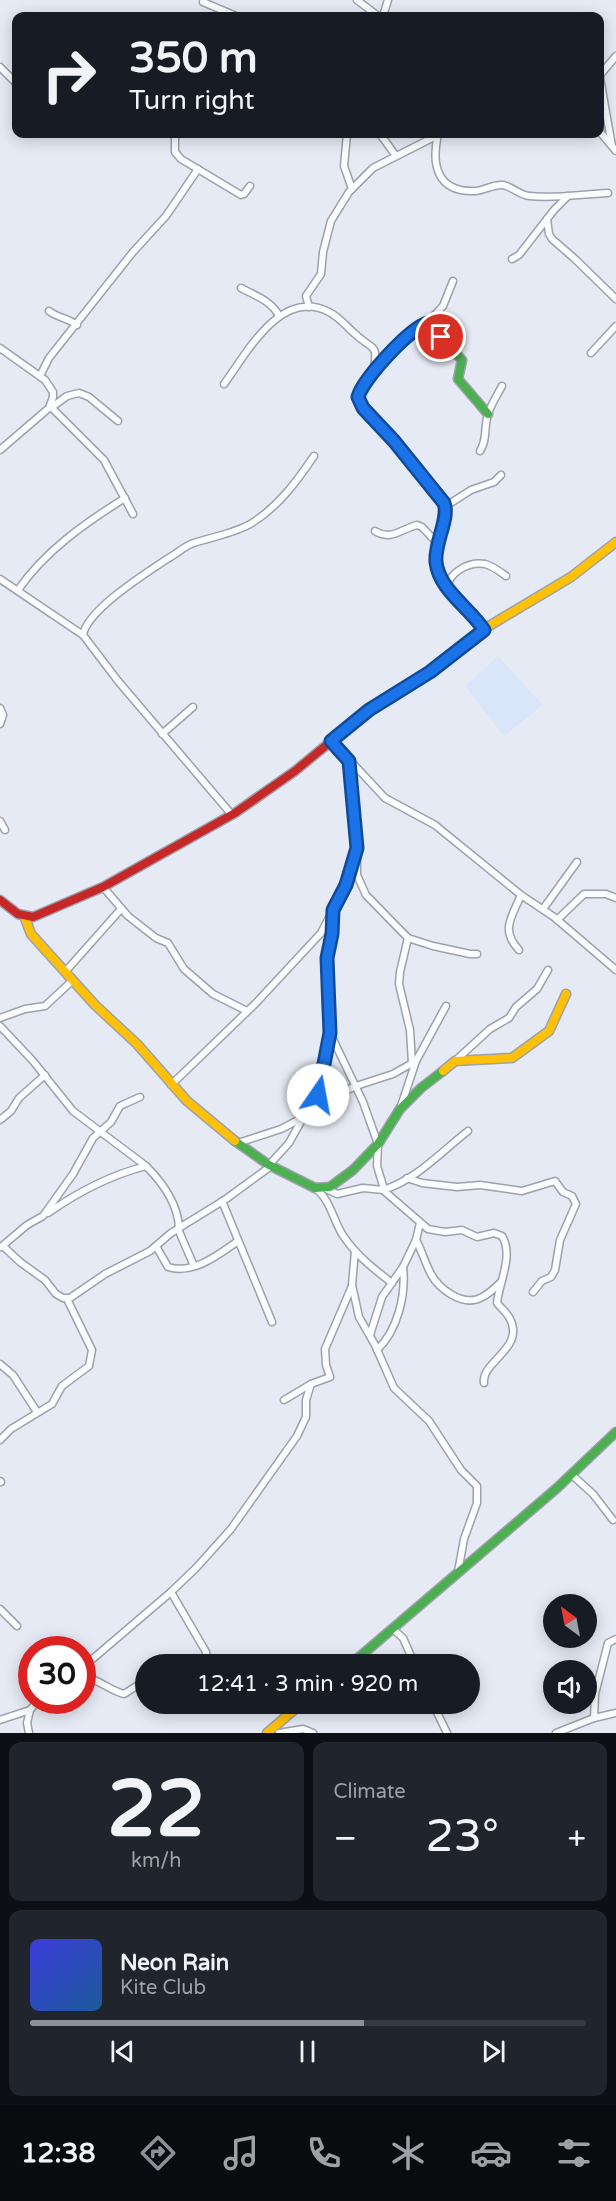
<!DOCTYPE html>
<meta charset="utf-8">
<style>
:root{--surface:#171b24;--page:#20242c;--text:#f1f3f6;--muted:#9ea1a6;--line:#363941;--accent:#8c9099}
body{margin:0;font-family:"Varela Round",sans-serif;background:var(--page);color:var(--text);height:100vh;display:flex;flex-direction:column;font-size:22px;white-space:nowrap}
*{box-sizing:border-box;margin:0}
p{font-size:20px;color:var(--muted)}
.icon{flex:none;width:33px;height:33px;fill:none;stroke:currentColor;stroke-width:2;stroke-linecap:round;stroke-linejoin:round}
.map{position:relative;height:1733px;overflow:hidden}
.side{display:flex;flex-direction:column;gap:9px;padding:9px;background:#0d0f14;flex:1}
.side>*{flex:none}
.guide{position:absolute;left:12px;top:12px;width:592px;height:126px;border-radius:12px;box-shadow:0 3px 15px #0003;background:#171b24;color:var(--text);overflow:hidden}
.needle{width:39px;rotate:328deg}
.buttons{position:absolute;left:543px;top:1594px;display:grid;gap:12px}
.buttons a{display:grid;place-items:center;width:54px;height:54px;border-radius:50%;background:var(--surface);box-shadow:0 3px 15px #0003;font-size:30px}
.speed{position:absolute;left:18px;top:1636px;display:flex;gap:12px;font-size:30px;font-weight:700;text-align:center}
.speed>*{display:grid;place-content:center;width:78px;height:78px;border-radius:50%;background:var(--surface);box-shadow:0 3px 15px #0003;line-height:1}
.speed .limit{border:9px solid #d22;background:#fff;color:#111}
.pin{position:absolute;display:grid;place-items:center;width:51px;height:51px;color:#fff;margin:-26px;border:3px solid #fff;border-radius:50%;box-shadow:0 2px 6px #0007}
.me{position:absolute;width:66px;margin:-33px;rotate:12deg;stroke-linejoin:round;filter:drop-shadow(0 0 4px #0008)}
.turn{display:flex;align-items:center;gap:21px;height:126px;padding:0 18px;font-size:27px}
.turn .icon{width:78px;height:78px;stroke-width:2.5}
.turn b{display:block;font-size:42px;line-height:51px}
.big{font-size:45px;font-weight:600;line-height:1.1}
.side .tile{flex:1;display:flex;flex-direction:column;justify-content:center;gap:9px;min-width:0;padding:0 21px;border-radius:12px;background:var(--page)}
.side .dial{align-items:center;gap:0}
.dial b{font-size:78px;line-height:1}
.song{display:flex;align-items:center;gap:18px}
.cover{width:72px;height:72px;border-radius:9px;background:linear-gradient(135deg,hsl(240 70% 55%),hsl(210 70% 35%))}
.played{height:6px;border-radius:3px;background:linear-gradient(90deg,var(--accent) 60%,var(--line) 60%)}
.keys{display:flex;justify-content:space-around;direction:ltr}
.heat{display:flex;justify-content:space-between;align-items:center;font-size:33px;direction:ltr}
.side .tiles{flex:1;display:grid;gap:9px;grid-template-columns:1fr 1fr}
.tile:last-child{grid-column:span 2}
.trip{position:absolute;left:135px;top:1654px;width:345px;height:60px;border-radius:30px;background:var(--surface);box-shadow:0 3px 15px #0003;font-weight:600;line-height:60px;text-align:center}
.tab-bar{display:flex;height:96px;justify-content:space-around;align-items:center;background:#090b0e;color:var(--muted)}
.tab-bar .icon{width:42px;height:42px}
.tab-bar .active{color:var(--accent)}
.tab-bar b{font-size:27px;color:var(--text)}
.map>svg:first-child{display:block}
.built{fill:#d9e5f8}
.lines{fill:none;stroke-linecap:round;stroke-linejoin:round}
.street-casing{stroke:#9ca1ab;stroke-width:9}
.fast-casing{stroke:#9ca1ab;stroke-width:11}
.slow-casing{stroke:#9ca1ab;stroke-width:11}
.jam-casing{stroke:#9ca1ab;stroke-width:11}
.street{stroke:#fbfcfd;stroke-width:6}
.fast{stroke:#4caf50;stroke-width:8}
.slow{stroke:#ffc107;stroke-width:8}
.jam{stroke:#c62828;stroke-width:8}
.route-casing{stroke:#114b97;stroke-width:15}
.route{stroke:#1a73e8;stroke-width:10}
</style>
<div class="map">
<svg width="616" height="1733" viewBox="0 0 616 1733">
<rect width="100%" height="100%" fill="#e5eaf4"/>
<path class="built" d="M498 656 543 705 504 736 465 686Z"/>
<g class="lines">
<g class="street-casing">
<g id="street">
<path d="M357 0 378 16"/>
<path d="M203 2 236 16"/>
<path d="M383 16 388 0"/>
<path d="M0 67 16 83"/>
<path d="M600 75 616 56"/>
<path d="M600 78 612 146"/>
<path d="M600 132 616 151"/>
<path d="M175 134V152L181 159 241 195 244 194 250 186"/>
<path d="M347 134 344 166 352 189"/>
<path d="M380 134 396 156"/>
<path d="M438 134C431 165 437 193 476 191 485 190 494 184 503 185 513 187 519 195 529 196 555 199 582 194 608 193"/>
<path d="M547 219 549 234 552 239 575 259 616 299"/>
<path d="M512 259 519 255 554 210 568 196"/>
<path d="M241 288C254 295 272 301 279 316"/>
<path d="M309 307 306 296 321 274 323 252 331 221 349 192 373 168 440 134"/>
<path d="M49 311C58 318 68 318 77 325"/>
<path d="M427 323 443 306 453 281"/>
<path d="M0 348 45 380 53 392V397L49 408 0 450"/>
<path d="M591 353 616 326"/>
<path d="M40 376 49 358 133 252 166 216 198 169"/>
<path d="M224 384C247 353 281 287 329 312 339 317 346 326 354 333 374 352 379 342 373 373"/>
<path d="M50 406 104 460 133 514"/>
<path d="M52 407 67 396 79 393 89 397 118 421"/>
<path d="M480 451C487 440 484 431 487 418 489 407 497 396 502 386"/>
<path d="M446 506 471 490 494 482 501 475"/>
<path d="M375 531C391 541 401 529 417 525L422 527 437 543"/>
<path d="M0 579 83 635 118 681 232 815"/>
<path d="M447 587C450 572 469 561 485 564 493 566 499 571 506 576"/>
<path d="M18 590C45 551 85 523 125 498"/>
<path d="M83 635C87 610 146 573 167 559 175 555 182 548 191 544 210 537 234 534 252 523 279 506 297 481 314 456"/>
<path d="M0 708 3 715 0 724"/>
<path d="M162 734 193 707"/>
<path d="M331 740 385 798 435 825 521 895 554 917 616 970"/>
<path d="M349 762 357 844V875L366 895 408 938 433 946 470 954H477"/>
<path d="M0 821 5 830"/>
<path d="M103 887 128 916 156 938 168 943 184 969 213 994 247 1011"/>
<path d="M543 909 577 862"/>
<path d="M333 911 332 934 327 959 330 1033 363 1102 378 1144 377 1166 384 1189"/>
<path d="M557 920 584 894H606L616 898"/>
<path d="M408 938 400 972 399 984 410 1030 412 1063"/>
<path d="M519 950C500 930 512 917 521 895"/>
<path d="M65 972 121 909"/>
<path d="M0 1018 25 1009 45 1006 73 980"/>
<path d="M0 1026 33 1061 73 1111 146 1166C163 1183 178 1204 179 1228"/>
<path d="M455 1061 490 1029 509 1018 516 1007 537 989 548 970"/>
<path d="M171 1085 256 1003 321 933 346 885 357 848"/>
<path d="M315 1105 321 1086 326 1050 330 1034"/>
<path d="M401 1106 416 1061 446 1006"/>
<path d="M0 1120 11 1111 19 1098 45 1075"/>
<path d="M238 1143 281 1129 304 1117"/>
<path d="M269 1165 289 1143 304 1116 315 1105 356 1086 393 1074 416 1061"/>
<path d="M407 1178 422 1183 457 1187 480 1185 522 1191 555 1181 563 1192 572 1196 576 1204 560 1240 555 1270 551 1277 542 1281 533 1292"/>
<path d="M315 1188C331 1200 333 1221 344 1237 357 1256 374 1269 392 1283"/>
<path d="M324 1188 337 1194 363 1188 383 1190 428 1229 445 1232 462 1230 477 1237 494 1233 502 1236C514 1255 499 1283 497 1303 501 1308 506 1312 509 1317 527 1348 481 1361 484 1383"/>
<path d="M383 1190C416 1180 441 1152 468 1131"/>
<path d="M222 1201 272 1322"/>
<path d="M48 1213C78 1192 111 1175 146 1166"/>
<path d="M178 1229 194 1266"/>
<path d="M416 1240C422 1251 425 1263 431 1274 439 1289 461 1305 478 1299 487 1296 494 1289 501 1282"/>
<path d="M3 1246 20 1262 45 1280 56 1294 63 1298H70L105 1274 150 1251 171 1233 226 1199 271 1166"/>
<path d="M156 1246 168 1267C193 1275 218 1255 238 1241"/>
<path d="M1 1247 27 1225 43 1216 73 1174 93 1138 111 1122 120 1106 140 1097"/>
<path d="M355 1251 352 1285 359 1317 375 1345 394 1388 429 1421 461 1470 477 1486V1503L464 1539 458 1572"/>
<path d="M370 1335 382 1297 403 1267 416 1240 420 1223"/>
<path d="M377 1350C398 1330 406 1295 403 1267"/>
<path d="M0 1364 13 1375 37 1412"/>
<path d="M284 1400 311 1384 330 1377 326 1365 325 1349 352 1286"/>
<path d="M0 1440 11 1429 52 1404 62 1386 89 1366 92 1350 67 1299"/>
<path d="M572 1475 593 1494 613 1520"/>
<path d="M0 1481 1 1482"/>
<path d="M171 1592 206 1652 207 1659 202 1665"/>
<path d="M0 1609 17 1626"/>
<path d="M393 1629 403 1638 415 1665"/>
<path d="M82 1668 171 1592 196 1568 231 1529 297 1436 306 1417V1400L311 1384"/>
<path d="M82 1677C98 1678 108 1690 124 1694L146 1680"/>
<path d="M433 1704 447 1733"/>
<path d="M594 1718 595 1694 608 1643 616 1639"/>
<path d="M0 1720 30 1710 38 1701"/>
<path d="M29 1733 27 1723 30 1710"/>
<path d="M279 1733 303 1729 313 1733"/>
<path d="M556 1733 594 1718 616 1713"/>
</g>
</g>
<g class="fast-casing">
<g id="fast">
<path d="M484 629C466 606 431 583 437 550 440 534 447 519 444 503L394 441 363 408 358 397 359 391C379 366 397 338 427 323L462 360 458 379 488 414"/>
<path d="M235 1141 269 1165 315 1188 330 1187 353 1170 378 1144 400 1109 421 1088 443 1071"/>
<path d="M350 1665 557 1488 616 1432"/>
</g>
</g>
<g class="slow-casing">
<g id="slow">
<path d="M429 673 484 629 571 577 616 542"/>
<path d="M25 918 31 934 95 1005 137 1044 187 1101 235 1141"/>
<path d="M443 1071 455 1061 512 1058 549 1031 566 994"/>
<path d="M267 1733 301 1704"/>
</g>
</g>
<g class="jam-casing">
<path id="jam" d="M0 900 18 914 33 917 103 887 235 813 295 771 369 710 429 673"/>
</g>
<use href="#street" class="street"/>
<use href="#fast" class="fast"/>
<use href="#slow" class="slow"/>
<use href="#jam" class="jam"/>
</g>
<g class="lines">
<g class="route-casing">
<path id="route" d="M318 1095 330 1033 327 958 332 934 333 910 346 885 357 848 349 761 331 741 369 710 430 672 484 630C470 608 439 590 436 562 434 543 450 518 444 503L394 441 363 408 358 397C363 379 409 329 427 323L441 337"/>
</g>
<use href="#route" class="route"/>
</g>
</svg>
<div class="buttons">
<a><svg class="needle" viewBox="-14 -14 28 28"><path d="M0-13l5 13h-10z" fill="#e53935"/><path d="M0 13l5-13h-10z" fill="#9ea1a6"/></svg></a>
<a><svg class="icon" aria-label="sound" viewBox="0 0 24 24"><path d="M4 9h4l5-4v14l-5-4H4zM17 9q2 3 0 6"/></svg></a>
</div>
<div class="speed"><div class="limit">30</div></div>
<div class="pin" style="left:441px;top:337px;background:#d93025"><svg class="icon" aria-label="arrive" viewBox="0 0 24 24"><path d="M6 21V4h12l-3 4 3 4H6"/></svg></div>
<svg class="me" style="left:318px;top:1095px" viewBox="-20 -20 40 40"><circle r="19" fill="#fff"/><path d="M0-13L10 11 0 6-10 11z" fill="#1a73e8"/></svg>
<div class="trip">12:41 · 3 min · 920 m</div>
<div class="guide">
<div class="turn"><svg class="icon" aria-label="right" viewBox="0 0 24 24"><path d="M7 20v-9h11M14 6l5 5-5 5"/></svg><div><b>350 m</b>Turn right</div></div>
</div>
</div>
<section class="side">
<div class="tiles">
<div class="tile dial"><b>22</b><p>km/h</p></div>
<div class="tile"><p>Climate</p>
<div class="heat"><a>−</a><b class="big">23°</b><a>+</a></div>
</div>
<div class="tile">
<div class="song"><i class="cover"></i><div><b>Neon Rain</b><p>Kite Club</p></div></div>
<div class="played"></div>
<div class="keys"><svg class="icon" aria-label="previous" viewBox="0 0 24 24"><path d="M18 5L8 12l10 7zM5 5v14"/></svg><svg class="icon" aria-label="pause" viewBox="0 0 24 24"><path d="M8 5v14M16 5v14"/></svg><svg class="icon" aria-label="next" viewBox="0 0 24 24"><path d="M6 5l10 7-10 7zM19 5v14"/></svg></div>
</div>
</div>
</section>
<nav class="tab-bar">
<b>12:38</b>
<svg class="icon active" aria-label="directions" viewBox="0 0 24 24"><path d="M12 3l9 9-9 9-9-9zM9 14v-3h6M13 9l2 2-2 2"/></svg>
<svg class="icon" aria-label="music" viewBox="0 0 24 24"><path d="M9 18V5l10-2v13"/><circle cx="6" cy="18" r="3"/><circle cx="16" cy="16" r="3"/></svg>
<svg class="icon" aria-label="phone" viewBox="0 0 24 24"><path d="M5 4h4l2 5-3 2q2 4 5 5l2-3 5 2v4C11 20 4 13 5 4z"/></svg>
<svg class="icon" aria-label="climate" viewBox="0 0 24 24"><path d="M12 3v18M4 7l16 10M4 17L20 7"/></svg>
<svg class="icon" aria-label="car" viewBox="0 0 24 24"><path d="M5 17H2v-5l4-1 3-4h7l3 4 3 1v5h-3M9 17h6M6 11h13"/><circle cx="7" cy="17" r="2"/><circle cx="17" cy="17" r="2"/></svg>
<svg class="icon" aria-label="filters" viewBox="0 0 24 24"><path d="M4 7h16M4 17h16"/><circle cx="9" cy="7" r="2"/><circle cx="15" cy="17" r="2"/></svg>
</nav>
